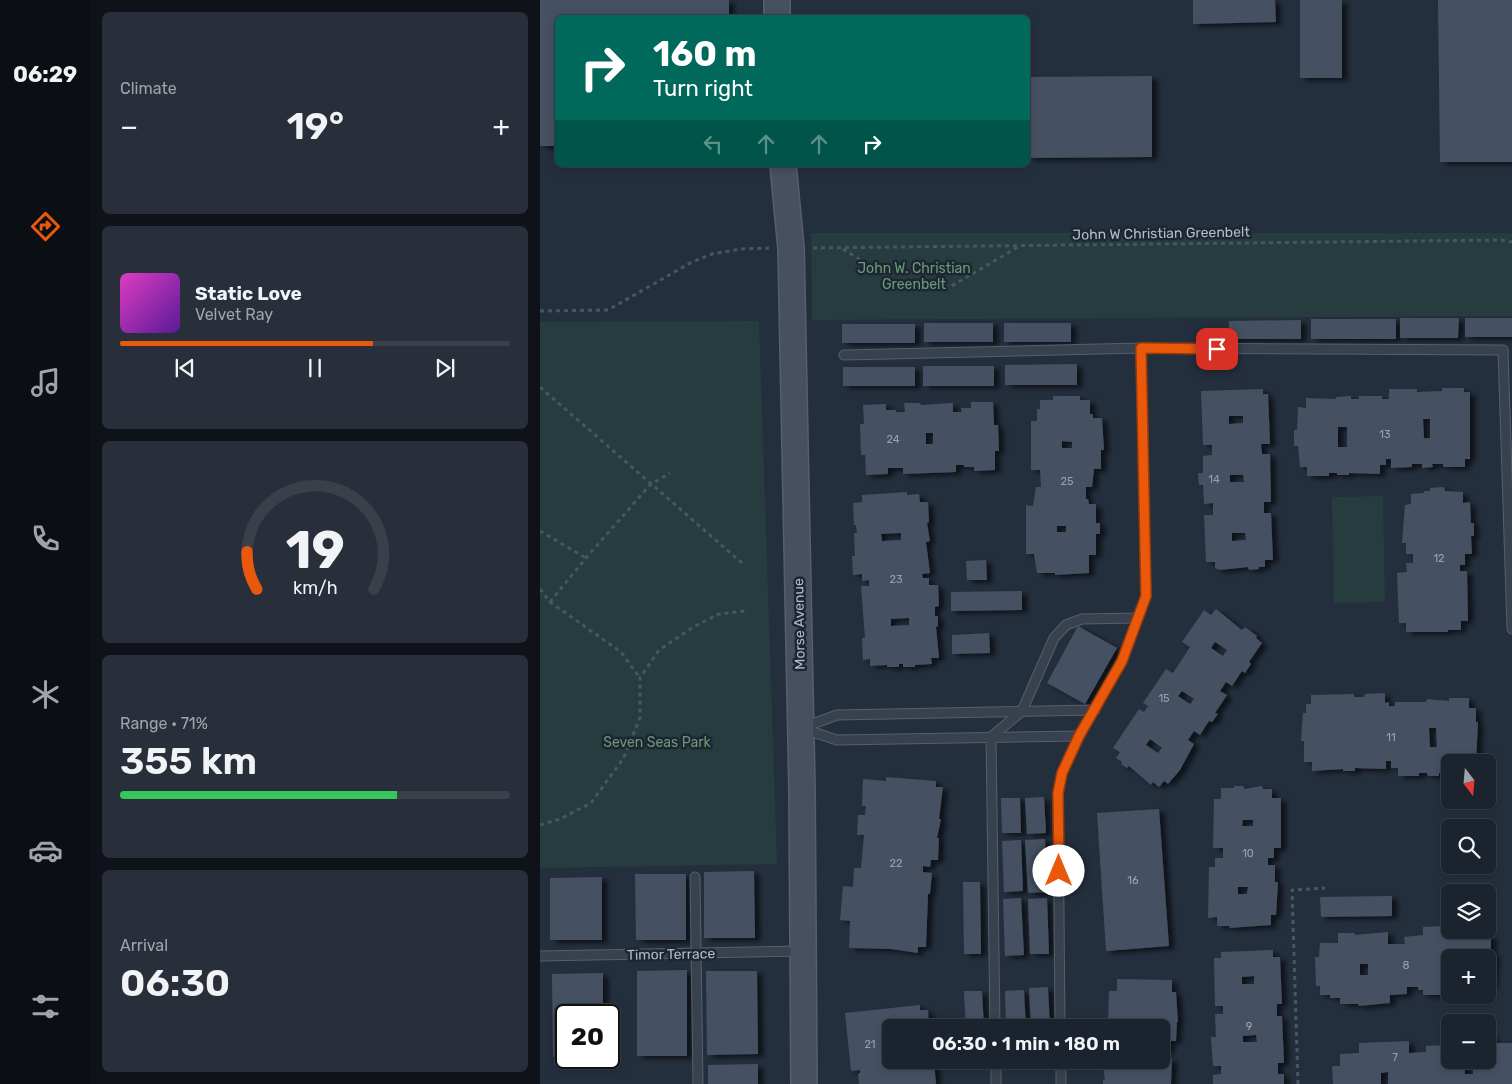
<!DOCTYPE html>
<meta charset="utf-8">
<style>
:root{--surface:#1b232e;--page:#282f3a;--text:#f1f3f6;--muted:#a0a4aa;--line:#39404a;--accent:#ea580c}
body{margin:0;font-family:Rubik,sans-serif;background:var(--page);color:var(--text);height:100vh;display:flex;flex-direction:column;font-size:19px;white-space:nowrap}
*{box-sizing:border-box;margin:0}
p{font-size:16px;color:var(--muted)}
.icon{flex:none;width:28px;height:28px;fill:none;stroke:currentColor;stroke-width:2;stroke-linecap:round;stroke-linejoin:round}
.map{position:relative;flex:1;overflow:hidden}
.panel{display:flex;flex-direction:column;gap:12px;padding:12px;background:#0f1319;width:450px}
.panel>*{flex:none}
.banner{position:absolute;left:15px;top:15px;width:475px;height:152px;border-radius:8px;box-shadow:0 2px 8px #0003,0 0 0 1px var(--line);background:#00695c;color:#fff;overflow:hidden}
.needle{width:32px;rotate:164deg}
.controls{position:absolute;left:901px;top:754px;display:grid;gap:10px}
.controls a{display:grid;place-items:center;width:55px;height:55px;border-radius:8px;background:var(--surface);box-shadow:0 2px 8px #0003,0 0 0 1px var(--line);font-size:25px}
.speed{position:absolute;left:15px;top:1004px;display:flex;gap:10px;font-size:25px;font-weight:700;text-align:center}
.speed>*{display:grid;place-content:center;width:65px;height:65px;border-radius:50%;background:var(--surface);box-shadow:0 2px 8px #0003,0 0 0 1px var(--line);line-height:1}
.speed .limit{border:2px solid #111;border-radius:8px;background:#fff;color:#111}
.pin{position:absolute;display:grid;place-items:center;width:42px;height:42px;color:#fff;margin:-21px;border-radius:10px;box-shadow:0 2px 8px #0006}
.me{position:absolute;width:55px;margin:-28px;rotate:0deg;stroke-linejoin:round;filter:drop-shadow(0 0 4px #0008)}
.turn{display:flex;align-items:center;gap:18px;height:105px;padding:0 15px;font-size:22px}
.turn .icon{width:65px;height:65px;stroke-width:2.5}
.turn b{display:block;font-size:35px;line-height:42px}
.lanes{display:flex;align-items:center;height:48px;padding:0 15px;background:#0003;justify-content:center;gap:25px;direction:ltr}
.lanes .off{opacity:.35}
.big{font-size:38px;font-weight:600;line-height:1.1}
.panel .card{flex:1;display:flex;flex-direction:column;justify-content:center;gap:8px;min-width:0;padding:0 18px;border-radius:8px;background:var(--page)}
.panel .dial{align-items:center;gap:0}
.dial svg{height:130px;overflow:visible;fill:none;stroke:var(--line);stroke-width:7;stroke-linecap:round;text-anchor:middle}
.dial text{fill:var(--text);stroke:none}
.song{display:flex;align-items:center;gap:15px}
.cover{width:60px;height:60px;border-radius:8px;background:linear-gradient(135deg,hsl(310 70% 55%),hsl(270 70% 35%))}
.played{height:5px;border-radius:2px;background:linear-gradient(90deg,var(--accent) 65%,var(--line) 65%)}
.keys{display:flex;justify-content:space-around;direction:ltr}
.heat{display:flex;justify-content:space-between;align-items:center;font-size:28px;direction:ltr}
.charge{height:8px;border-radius:4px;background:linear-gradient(90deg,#34c759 71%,var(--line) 0)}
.trip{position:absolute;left:342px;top:1019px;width:288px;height:50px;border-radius:8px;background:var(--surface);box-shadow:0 2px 8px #0003,0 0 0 1px var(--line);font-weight:600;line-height:50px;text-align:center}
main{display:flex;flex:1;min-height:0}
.menu{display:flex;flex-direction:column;width:90px;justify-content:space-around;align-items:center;background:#0b0e12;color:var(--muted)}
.menu .icon{width:35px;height:35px}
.menu .active{color:var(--accent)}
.menu b{font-size:22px;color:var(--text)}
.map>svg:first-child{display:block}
.green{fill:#263c3f}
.building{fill:#455162;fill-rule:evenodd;filter:url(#shadow)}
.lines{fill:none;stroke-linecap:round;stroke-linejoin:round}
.lane-casing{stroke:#565f6c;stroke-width:11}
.secondary-casing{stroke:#565f6c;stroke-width:28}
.path{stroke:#44595c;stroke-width:3;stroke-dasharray:4 4;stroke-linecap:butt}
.lane{stroke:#38414e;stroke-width:9}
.secondary{stroke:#465061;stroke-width:25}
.route-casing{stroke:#983908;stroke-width:12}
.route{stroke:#ea580c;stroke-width:9}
.labels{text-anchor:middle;stroke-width:5;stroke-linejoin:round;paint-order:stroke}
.number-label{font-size:11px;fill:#98a1af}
.street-label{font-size:14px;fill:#b4bcc9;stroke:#1d2633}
.park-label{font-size:14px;fill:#6b9a76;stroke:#1d2633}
</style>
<main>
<nav class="menu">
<b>06:29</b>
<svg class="icon active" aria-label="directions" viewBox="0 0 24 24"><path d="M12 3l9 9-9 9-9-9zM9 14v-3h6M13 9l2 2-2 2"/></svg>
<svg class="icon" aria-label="music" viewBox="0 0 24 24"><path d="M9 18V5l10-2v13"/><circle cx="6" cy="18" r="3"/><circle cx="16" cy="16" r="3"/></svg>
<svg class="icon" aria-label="phone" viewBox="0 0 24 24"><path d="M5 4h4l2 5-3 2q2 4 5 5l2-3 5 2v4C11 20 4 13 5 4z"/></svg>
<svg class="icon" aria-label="climate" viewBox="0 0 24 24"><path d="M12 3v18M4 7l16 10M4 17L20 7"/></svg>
<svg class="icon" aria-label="car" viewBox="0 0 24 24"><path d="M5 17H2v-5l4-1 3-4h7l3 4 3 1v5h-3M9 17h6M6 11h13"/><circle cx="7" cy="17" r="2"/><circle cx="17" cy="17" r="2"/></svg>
<svg class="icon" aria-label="filters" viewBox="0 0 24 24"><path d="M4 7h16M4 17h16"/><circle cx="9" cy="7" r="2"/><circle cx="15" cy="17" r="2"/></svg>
</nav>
<section class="panel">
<div class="card"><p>Climate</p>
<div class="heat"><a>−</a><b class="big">19°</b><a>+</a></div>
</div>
<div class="card">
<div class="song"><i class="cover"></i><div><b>Static Love</b><p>Velvet Ray</p></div></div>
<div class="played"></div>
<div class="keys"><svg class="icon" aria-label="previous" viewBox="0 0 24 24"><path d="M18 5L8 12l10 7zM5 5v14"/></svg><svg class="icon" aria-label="pause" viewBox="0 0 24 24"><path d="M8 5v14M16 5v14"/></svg><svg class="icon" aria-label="next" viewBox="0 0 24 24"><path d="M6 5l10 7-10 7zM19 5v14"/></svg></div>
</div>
<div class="card dial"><svg viewBox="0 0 100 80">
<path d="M14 69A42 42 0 1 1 86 69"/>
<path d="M14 69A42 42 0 0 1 8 46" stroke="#ea580c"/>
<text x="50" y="56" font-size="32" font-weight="700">19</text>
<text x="50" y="72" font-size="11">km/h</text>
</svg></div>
<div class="card"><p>Range · 71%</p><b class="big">355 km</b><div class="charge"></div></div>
<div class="card"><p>Arrival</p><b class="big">06:30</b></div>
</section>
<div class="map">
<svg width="972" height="1084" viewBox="0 0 972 1084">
<defs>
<filter id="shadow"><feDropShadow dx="5.5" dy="3" stdDeviation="2.5" flood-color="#0009"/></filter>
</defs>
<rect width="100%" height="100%" fill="#242f3e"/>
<g class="green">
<path d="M271 233H972V316L272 320Z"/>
<path d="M219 321 237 864 0 868V322Z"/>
<path d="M843 496 845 602 794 603 792 497Z"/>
</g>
<g class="building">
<path d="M0 0H189V18H18V146H0Z"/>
<path d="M653 0H735L736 22 653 24Z"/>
<rect x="760" y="0" width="42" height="78"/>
<path d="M898 0H972V162H900Z"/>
<path d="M612 76V157L488 158V77Z"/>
<path d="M860 318H919L918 338H860Z"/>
<rect x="925" y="318" width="47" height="19"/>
<rect x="771" y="319" width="85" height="20"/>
<path d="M761 320V339H689V321Z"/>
<rect x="384" y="323" width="69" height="19"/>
<rect x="464" y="323" width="67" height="19"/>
<rect x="302" y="324" width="73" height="19"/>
<path d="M537 364V385H465V365Z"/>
<rect x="383" y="366" width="71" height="20"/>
<rect x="303" y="367" width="72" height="19"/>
<path d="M902 388H924V392H930V459H925V467H903V464H892L893 467 882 468V464H872V467L851 468V459H846V465H840V474L809 473V475H797V473H789V476H767V467H760L758 446H754V430H757L758 407 766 408V398L796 399V397L811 396V399H819V396H842V399H849V389H877V392L902 391ZM883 419H890V438H884ZM798 427H807V447H798Z"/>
<path d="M723 389V394H728L730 444H721L722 454H730L731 502H724V513H731L733 560H725V567H719V569L709 570 708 567 680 570 675 568V562H666L664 515H673V503L664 504 663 485H659L658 473H663V456L672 455V445H663L661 391ZM689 416H703V423L689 424ZM690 475H703L704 482H690ZM692 533H705L706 540 692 541Z"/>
<path d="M513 396H540V400H550V414H553V418H562L564 450H561V469H554L552 487H546V499H548L549 504H556V523H560V534H556V555H549V573L515 575V573H497L494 554H486V505L493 506 496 487H501L500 470H491V421H497V409H500V400H513ZM522 441 532 442V448H522ZM517 526H526V532H517Z"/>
<path d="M431 402H453L454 425H458L459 451H455V470L434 471V467H424V465H416V472L363 474V468H348V474L326 475 325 455H321L320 424H324L323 405 346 404V410H356V412H365L364 403H380L381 405 413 403V412H422L421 408H431ZM386 433H393V444H386Z"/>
<path d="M904 487 905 491 923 492V503L930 502 931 523H934V536H931L932 554H925V565H920V571H927L928 621H921V630H908V632H866V623H859L857 573 867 572 866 563H873V554H866V543H862L865 505 871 504V494L884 493V491H890V488Z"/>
<path d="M367 492V495L379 494 380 502H388L389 522 387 523 390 541 386 542 390 573 382 574 383 578H389V585H398L399 606 395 607V616H398V626L396 627 399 658H391L392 664 375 665V667H363V664H359V667H347V665L330 666V659L323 660 322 638H325L321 586H329V580L322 581V574L313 575 312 556H315L314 533H317L316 525H314L313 503 322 502V495ZM361 533V540L342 541 341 534ZM369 618V625L351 626V619Z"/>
<path d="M446 560 447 580H427L426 561Z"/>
<path d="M482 591V610L411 611V592Z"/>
<path d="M676 609 702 630 705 627 717 636 716 638 722 643 709 662 711 664 705 673 702 671 692 686 686 682 680 691 687 695 675 713 678 714 672 722 669 721 660 735 654 731 648 740 654 744 640 770 628 784 624 781 619 787 613 782 611 785 589 766 587 768 581 764 582 762 576 758 580 752 573 748 599 709 604 712 608 706 603 703 626 669 633 673 650 647 642 642 664 610 671 615ZM675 642 687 650 683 656 671 648ZM642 691 654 699 650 704 638 696ZM610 739 622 748 618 753 606 745Z"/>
<path d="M538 626 577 648 545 704 507 683Z"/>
<path d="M449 633 450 653 412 654V635Z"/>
<path d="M845 693V703L849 702V706H855V702H886L887 699 909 701V698H929V708H936V722H938L936 762H910V773H899V776H888L887 773H879V776H858V768H851V761H846V769L815 768V771H803V769L772 771V762H764V741H761L763 713H766V704H771V695L814 694V697H824L825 694ZM889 728H896L897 747H890Z"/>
<path d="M346 777 396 781V787H403L399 819H401L397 838H399L398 860H391L390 867 383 866V872L392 873 390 894H388L386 947H378V953L351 949 309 948 310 921 300 920 303 886 313 887 314 868H321L324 835H317L318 815H325L326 806H322L323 779 346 781Z"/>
<path d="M694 786H704V789L722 786 723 789H732V798H741V848H734V858H728V865H735V882H738L736 915H731V925L689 928 690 926H677V917L668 918 669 867H675V858H683V848H673L674 799H681V788H694ZM703 820H713V826H702ZM698 887H708L707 894H698Z"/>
<path d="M504 797 506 833 487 834 485 798Z"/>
<path d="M461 798H480L481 833H462Z"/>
<path d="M619 809 629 946 566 951 557 813Z"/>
<path d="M505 839 507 892 488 893 485 840Z"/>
<path d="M481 840 483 891 464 892 462 841Z"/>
<path d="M214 871 215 938H164V872Z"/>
<path d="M95 874H146V940H96Z"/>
<path d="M62 877V940H10V878Z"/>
<path d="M423 882H440L441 954H424Z"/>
<path d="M852 896V916L781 917 780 897Z"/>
<path d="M481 898 484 955 465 956 463 899Z"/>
<path d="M507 898 509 954H490L488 899Z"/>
<path d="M901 923H910V930H932V935H951V953H954L952 985H948V958L904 956 905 966H910V995H883V990H878V987H867V994L850 995V1003L819 1006 818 1004H800V998H790V995H780V986H776L775 957H779L780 943H798V933H815V935L848 932V944H865L864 937 883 935V927L901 926ZM820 964H828V975H820Z"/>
<path d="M733 950V957H740L742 1004H737V1016H742L744 1063H738V1074H744V1084H673V1075L681 1074V1066H673L671 1037H676L675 1014H683V1006H675L674 958H681V952ZM714 976V984H702V977ZM716 1035 717 1042H703V1036Z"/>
<path d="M147 970V1056H97V971Z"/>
<path d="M166 971H217L218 1054 167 1055Z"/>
<path d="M63 973V1015H26V1057H13L12 974Z"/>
<path d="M577 979 632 980V992H636L638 1022H637L636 1041H630L629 1050H624V1059H632L631 1084H563V1080H565L562 1060H621V1028H568L569 991H577Z"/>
<path d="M508 987 510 1028H491L489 988Z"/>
<path d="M484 990 486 1028H466L465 991Z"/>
<path d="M424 991H442L444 1027 426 1028Z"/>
<path d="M380 1005V1010H388L389 1028H351V1060L394 1061 396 1084H319L318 1074 320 1073V1070L311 1071 305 1013Z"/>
<path d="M948 1035H953V1043H972V1084H848V1072L841 1073V1084H793L792 1066H800V1054L819 1053V1043L869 1041V1053L886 1052V1046L904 1045 903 1036H910V1060H948ZM925 1064H933V1074H925Z"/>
<path d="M218 1064V1084H168V1065Z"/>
</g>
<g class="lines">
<g class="lane-casing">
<g id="lane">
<path d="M304 355 601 348 963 350 972 629"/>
<path d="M264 727 297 715 555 710"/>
<path d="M264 729 297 740 539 736"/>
<path d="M155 877 158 1084"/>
<path d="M0 956 262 951"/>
<path d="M455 1028 451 737 482 711 514 638 526 625 542 619 598 618"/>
<path d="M520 1028 518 793 522 773 539 736 582 661 606 596 601 348"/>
<path d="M456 1060V1084"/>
<path d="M521 1060V1084"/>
</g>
</g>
<g class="secondary-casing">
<g id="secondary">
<path d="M237 0V18"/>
<path d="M243 165 251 248 262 789 264 1084"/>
</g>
</g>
<g class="path">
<path d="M273 248 961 240 972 242"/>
<path d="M303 249 361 286 410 287 478 247"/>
<path d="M0 311 68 310 152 262 172 254 201 249 229 248"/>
<path d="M0 387 202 563"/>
<path d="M0 531 46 558"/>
<path d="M0 589 10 602 81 652 100 678"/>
<path d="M10 602 46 558 110 485 130 473"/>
<path d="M0 825 20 819 51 803 83 759 100 718V678L119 650 155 626 179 614 205 611"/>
<path d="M758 1084 752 890 785 888"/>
</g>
<use href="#lane" class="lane"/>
<use href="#secondary" class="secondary"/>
</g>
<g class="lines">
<g class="route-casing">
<path id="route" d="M519 871 518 793 522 773 539 736 582 661 606 596 601 348 677 349"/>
</g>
<use href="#route" class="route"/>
</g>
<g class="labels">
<g class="number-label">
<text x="845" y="438">13</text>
<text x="353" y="443">24</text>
<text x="674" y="483">14</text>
<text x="527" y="485">25</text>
<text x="899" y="562">12</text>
<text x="356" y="583">23</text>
<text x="624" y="702">15</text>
<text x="851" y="741">11</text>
<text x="708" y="857">10</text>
<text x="356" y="867">22</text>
<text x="593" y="884">16</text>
<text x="866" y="969">8</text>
<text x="709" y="1030">9</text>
<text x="330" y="1048">21</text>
<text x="855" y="1061">7</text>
</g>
<g class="street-label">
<text transform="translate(621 233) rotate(-1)" y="5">John W Christian Greenbelt</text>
<text transform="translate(259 624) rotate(-91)" y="5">Morse Avenue</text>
<text transform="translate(131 954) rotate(-1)" y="5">Timor Terrace</text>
</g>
<g class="park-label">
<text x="374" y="273">John W. Christian<tspan x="374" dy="16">Greenbelt</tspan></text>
<text x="117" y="747">Seven Seas Park</text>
</g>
</g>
</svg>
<div class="controls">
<a><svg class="needle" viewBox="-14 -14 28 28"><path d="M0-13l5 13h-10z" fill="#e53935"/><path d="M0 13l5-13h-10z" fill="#a0a4aa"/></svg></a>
<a><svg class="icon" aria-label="search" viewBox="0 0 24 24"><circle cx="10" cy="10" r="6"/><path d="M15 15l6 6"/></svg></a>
<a><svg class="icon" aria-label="layers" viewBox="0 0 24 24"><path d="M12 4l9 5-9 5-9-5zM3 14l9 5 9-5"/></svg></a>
<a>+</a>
<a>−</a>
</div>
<div class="speed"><div class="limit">20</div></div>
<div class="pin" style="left:677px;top:349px;background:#d93025"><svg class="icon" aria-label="arrive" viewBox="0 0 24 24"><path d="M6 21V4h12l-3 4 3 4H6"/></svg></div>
<svg class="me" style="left:519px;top:871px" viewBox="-20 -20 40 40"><circle r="19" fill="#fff"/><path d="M0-13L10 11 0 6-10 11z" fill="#ea580c"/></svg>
<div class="trip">06:30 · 1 min · 180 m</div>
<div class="banner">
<div class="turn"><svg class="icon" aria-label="right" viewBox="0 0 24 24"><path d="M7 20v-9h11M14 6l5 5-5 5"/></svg><div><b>160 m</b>Turn right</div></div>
<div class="lanes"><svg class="icon off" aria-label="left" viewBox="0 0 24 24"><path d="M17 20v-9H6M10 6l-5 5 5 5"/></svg><svg class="icon off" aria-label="ahead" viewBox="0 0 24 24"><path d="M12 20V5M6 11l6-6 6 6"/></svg><svg class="icon off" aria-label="ahead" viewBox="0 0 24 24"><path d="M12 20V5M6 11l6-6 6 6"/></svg><svg class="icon" aria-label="right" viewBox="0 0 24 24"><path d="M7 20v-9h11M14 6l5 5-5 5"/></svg></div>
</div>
</div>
</main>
